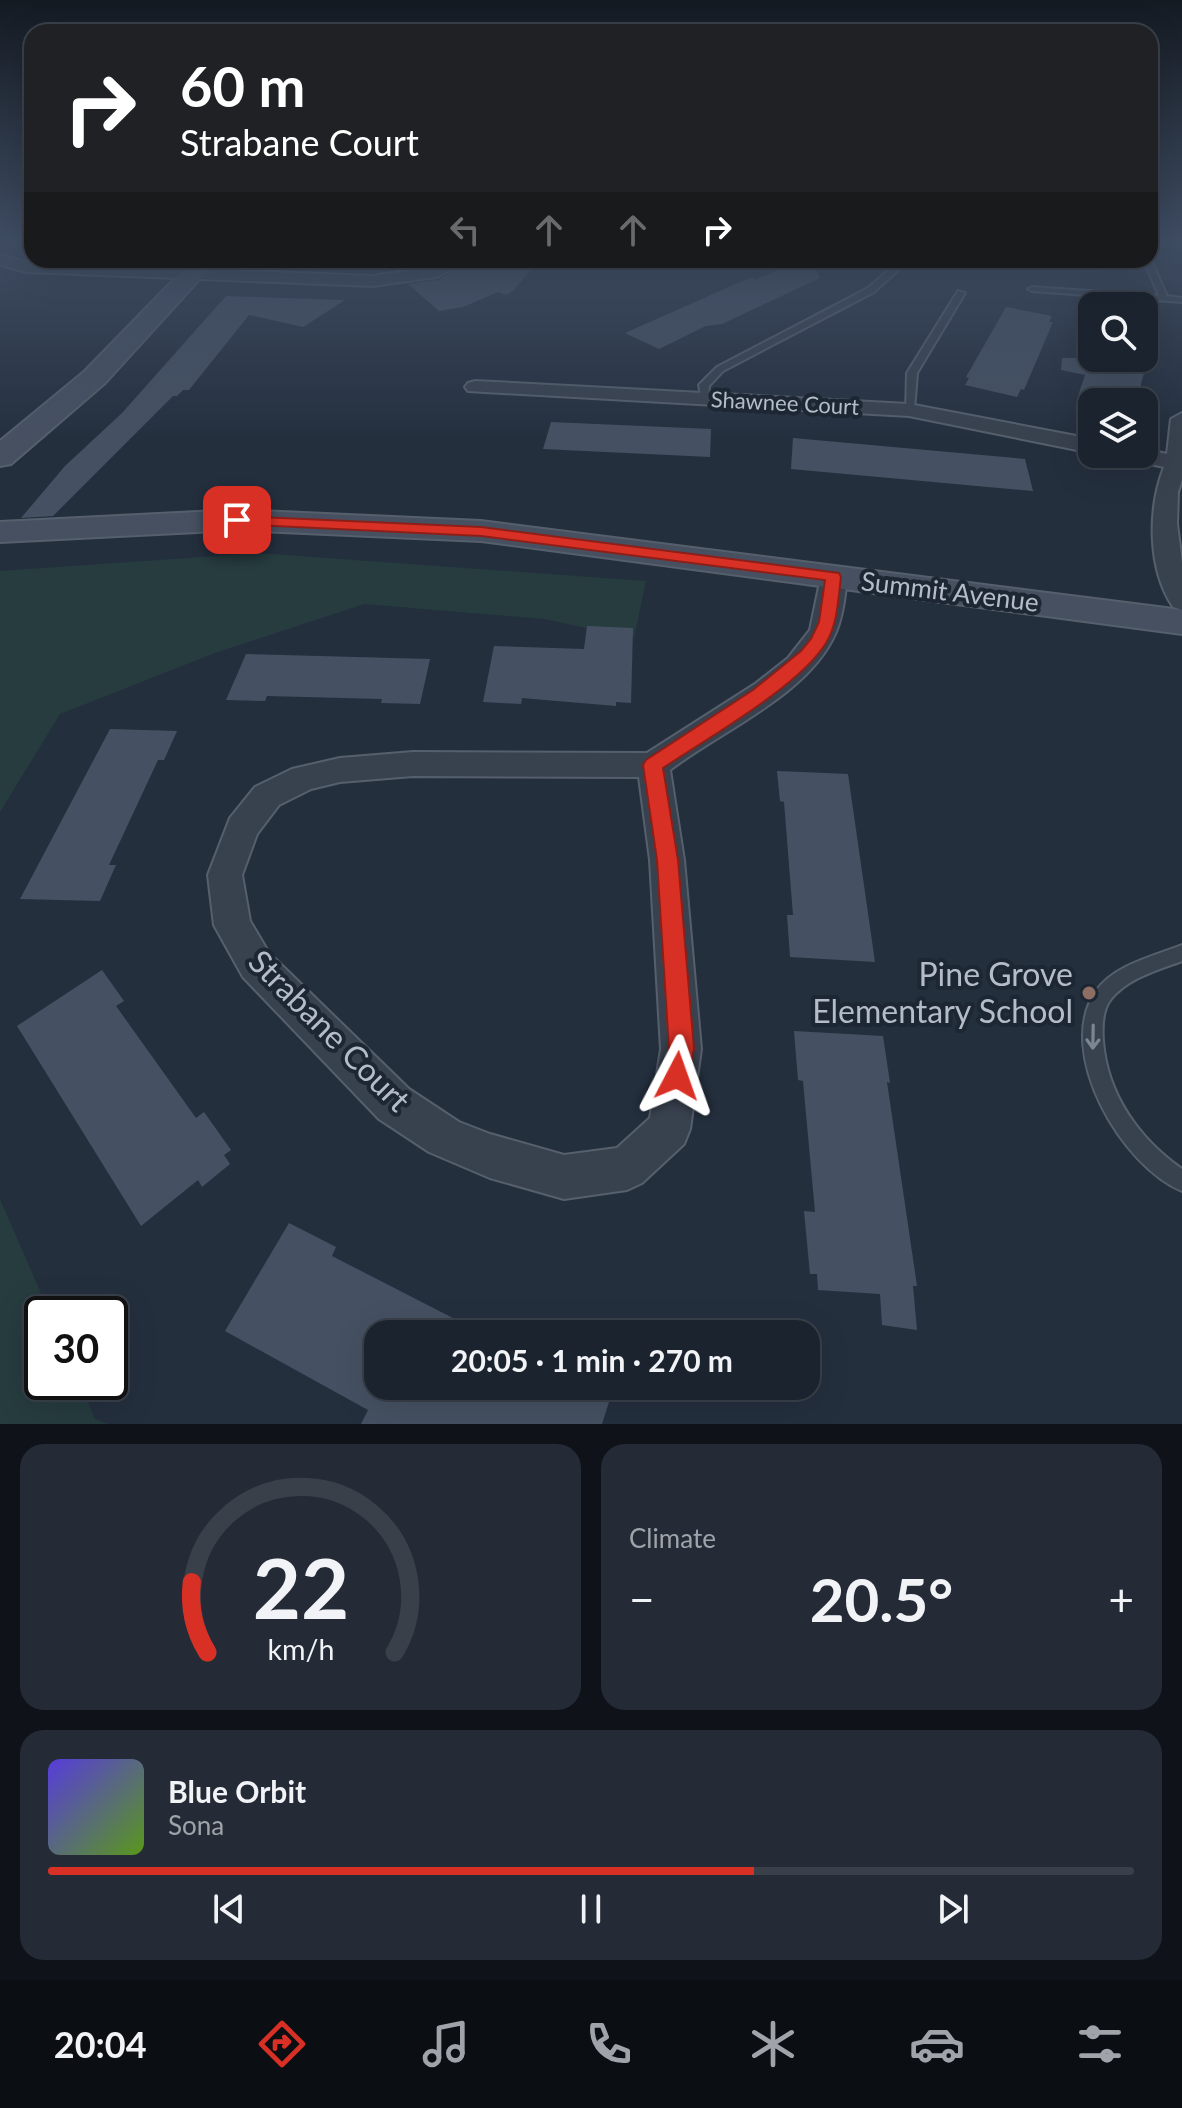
<!DOCTYPE html>
<meta charset="utf-8">
<style>
:root{--surface:#1b232e;--page:#242b36;--text:#f1f3f6;--muted:#a0a4aa;--line:#39404a;--accent:#d93025}
body{margin:0;font-family:Lato,sans-serif;background:var(--page);color:var(--text);height:100vh;display:flex;flex-direction:column;font-size:30px;white-space:nowrap}
*{box-sizing:border-box;margin:0}
p{font-size:26px;color:var(--muted)}
.icon{flex:none;width:44px;height:44px;fill:none;stroke:currentColor;stroke-width:2;stroke-linecap:round;stroke-linejoin:round}
.map{position:relative;height:1424px;overflow:hidden}
.panel{display:flex;flex-direction:column;gap:20px;padding:20px;background:#0f1319;flex:1}
.panel>*{flex:none}
.guide{position:absolute;left:24px;top:24px;width:1134px;height:244px;border-radius:24px;box-shadow:0 8px 32px #0002,0 0 0 2px var(--line);background:#202124;color:#fff;overflow:hidden}
.tools{position:absolute;left:1078px;top:292px;display:grid;gap:16px}
.tools a{display:grid;place-items:center;width:80px;height:80px;border-radius:16px;background:var(--surface);box-shadow:0 8px 32px #0002,0 0 0 2px var(--line);font-size:40px}
.speed{position:absolute;left:24px;top:1296px;display:flex;gap:16px;font-size:40px;font-weight:700;text-align:center}
.speed>*{display:grid;place-content:center;width:104px;height:104px;border-radius:50%;background:var(--surface);box-shadow:0 8px 32px #0002,0 0 0 2px var(--line);line-height:1}
.speed .limit{border:4px solid #111;border-radius:12px;background:#fff;color:#111}
.pin{position:absolute;display:grid;place-items:center;width:68px;height:68px;color:#fff;margin:-34px;border-radius:16px;box-shadow:0 4px 12px #0006}
.me{position:absolute;width:88px;margin:-44px;rotate:4deg;stroke-linejoin:round;filter:drop-shadow(0 0 6px #0008)}
.turn{display:flex;align-items:center;gap:28px;height:168px;padding:0 24px;font-size:36px}
.turn .icon{width:104px;height:104px;stroke-width:2.5}
.turn b{display:block;font-size:56px;line-height:68px}
.lanes{display:flex;align-items:center;height:76px;padding:0 24px;background:#0003;justify-content:center;gap:40px;direction:ltr}
.lanes .off{opacity:.35}
.big{font-size:60px;font-weight:700;line-height:1.1}
.panel .tile{flex:1;display:flex;flex-direction:column;justify-content:center;gap:12px;min-width:0;padding:0 28px;border-radius:24px;background:var(--page)}
.panel .dial{align-items:center;gap:0}
.dial svg{height:208px;overflow:visible;fill:none;stroke:var(--line);stroke-width:7;stroke-linecap:round;text-anchor:middle}
.dial text{fill:var(--text);stroke:none}
.song{display:flex;align-items:center;gap:24px}
.cover{width:96px;height:96px;border-radius:12px;background:linear-gradient(135deg,hsl(250 70% 55%),hsl(90 70% 35%))}
.played{height:8px;border-radius:4px;background:linear-gradient(90deg,var(--accent) 65%,var(--line) 65%)}
.keys{display:flex;justify-content:space-around;direction:ltr}
.heat{display:flex;justify-content:space-between;align-items:center;font-size:44px;direction:ltr}
.panel .tiles{flex:1;display:grid;gap:20px;grid-template-columns:1fr 1fr}
.tile:last-child{grid-column:span 2}
.trip{position:absolute;left:364px;top:1320px;width:456px;height:80px;border-radius:24px;background:var(--surface);box-shadow:0 8px 32px #0002,0 0 0 2px var(--line);font-weight:700;line-height:80px;text-align:center}
.tab-bar{display:flex;height:128px;justify-content:space-around;align-items:center;background:#0b0e12;color:var(--muted)}
.tab-bar .icon{width:56px;height:56px}
.tab-bar .current{color:var(--accent)}
.tab-bar b{font-size:36px;color:var(--text)}
.map>svg:first-child{display:block}
.green{fill:#263c3f}
.building{fill:#455162}
.lines{fill:none;stroke-linecap:round;stroke-linejoin:round}
.lane-casing{stroke:#565f6c;stroke-width:4}
.street-casing{stroke:#565f6c;stroke-width:4}
.secondary-casing{stroke:#565f6c;stroke-width:4}
.lane{fill:#38414e;fill-rule:evenodd}
.street{fill:#38414e;fill-rule:evenodd}
.secondary{fill:#465061;fill-rule:evenodd}
.oneway{stroke:#7c8592}
.route{fill:#d93025;stroke:#8d1f18;stroke-width:2}
.education-dot{fill:#8d6e63;stroke:#1d2633;stroke-width:3}
.labels{text-anchor:middle;stroke-width:8;stroke-linejoin:round;paint-order:stroke}
.far-street-label{font-size:22px;fill:#b4bcc9;stroke:#1d2633}
.street-label{font-size:26px;fill:#b4bcc9;stroke:#1d2633}
.near-poi-label{font-size:32px;fill:#b4bcc9;stroke:#1d2633;text-anchor:end}
.near-street-label{font-size:32px;fill:#b4bcc9;stroke:#1d2633}
</style>
<div class="map">
<svg width="1182" height="1424" viewBox="0 0 1182 1424">
<rect width="100%" height="100%" fill="#242f3e"/>
<g class="green">
<path d="M258 553 646 581 634 638 544 619 364 604 215 653 60 714 0 812V571Z"/>
<path d="M0 1199 50 1314H42V1382H79L95 1419 108 1424H0Z"/>
</g>
<g class="building">
<path d="M379 260H438L426 265 391 270Z"/>
<path d="M471 260H539L513 291 506 295 498 292 463 307 439 311 408 284 438 280Z"/>
<path d="M801 260H811L820 278 722 324 706 326 659 349 625 333 738 283 753 277 754 280Z"/>
<path d="M226 296 345 300 303 327 249 315 189 390H183L177 396H173L53 516 21 518 65 466 122 413Z"/>
<path d="M1006 307 1052 316 1049 322H1053L1024 390 1021 389 1017 397 965 385 969 378 966 377Z"/>
<path d="M1062 358H1148L1140 388 1136 387 1132 402H1079L1081 397 1078 396 1085 375 1061 370Z"/>
<path d="M551 422 711 429 710 457 543 449Z"/>
<path d="M793 438 1025 459 1033 491 791 469Z"/>
<path d="M587 626 633 628 631 703 616 702V706L522 698 521 704 483 702 494 646 584 649Z"/>
<path d="M246 654 430 659 420 704 381 703 382 699 267 696 265 701 226 700Z"/>
<path d="M110 729 177 731 164 760H158L109 865H116L100 901 20 899Z"/>
<path d="M777 771 848 774 875 962 790 957 787 915H793L784 802 780 801Z"/>
<path d="M102 970 124 1001 116 1006 196 1118 204 1112 231 1150 224 1155 230 1164 202 1187 198 1180 141 1226 17 1026Z"/>
<path d="M794 1031 883 1036 890 1083 887 1082 917 1286H913L917 1330 882 1325 880 1294 818 1290 817 1274H810L804 1211 815 1212 803 1081 798 1080Z"/>
<path d="M289 1223 336 1247 332 1256 484 1334H378V1386H605L602 1394 610 1399 602 1424H361L368 1410 225 1331Z"/>
</g>
<g class="lines">
<g class="lane-casing">
<g id="lane">
<path d="M1150 258 1167 296 1182 298V302L1032 291 1028 289 1032 287 1159 296 1144 260Z"/>
<path d="M891 268 898 270 874 292 723 371 709 386 708 401H702L699 385 717 367 868 288Z"/>
<path d="M958 291 965 293 917 373 914 410 906 412 907 373Z"/>
<path d="M1182 945V961C1158 970 1128 978 1111 999 1102 1010 1102 1027 1103 1041 1107 1094 1139 1139 1182 1169V1191C1122 1166 1054 1052 1096 991 1114 965 1154 956 1182 945Z"/>
</g>
</g>
<g class="street-casing">
<g id="street">
<path d="M0 255 26 262 372 276 427 268 446 260H468L437 277 372 286 26 272 0 265Z"/>
<path d="M475 381 909 404 1092 439V453L909 416 468 391 465 387 468 383Z"/>
<path d="M1182 413V480L1178 492 1177 524 1182 562V610L1173 607C1147 568 1148 508 1164 467L1126 459 1123 454H1144V449L1167 454 1171 419Z"/>
<path d="M834 569 843 571 847 577C845 596 843 615 836 632 809 695 722 730 670 770L684 860 701 1049 690 1129 684 1144 642 1183 627 1190 564 1199 490 1178 429 1152 379 1119 243 977 214 925 208 875 230 818 255 787 292 769 340 758 413 752 647 753 755 684 788 658 810 630 821 577 825 571ZM413 776 639 777 650 860 661 1049 650 1118 617 1148 564 1155 490 1134 459 1122 409 1089 269 953 250 921 242 875 257 834 279 805 311 789 340 782Z"/>
</g>
</g>
<g class="secondary-casing">
<g id="secondary">
<path d="M193 260H217L105 383 11 464 0 466V441L85 371Z"/>
<path d="M237 510 481 521 1182 610V634L481 541 237 530 0 542V522Z"/>
</g>
</g>
<use href="#lane" class="lane"/>
<use href="#street" class="street"/>
<use href="#secondary" class="secondary"/>
</g>
<defs><path id="oneway-shaft" d="M-6 0H5M1.5-3L5.5 0L1.5 3" fill="none" stroke-width="1.6" stroke-linecap="round" stroke-linejoin="round" transform="scale(2)"/></defs>
<use class="oneway" href="#oneway-shaft" transform="translate(1093 1037) rotate(91)"/>
<linearGradient id="sky" x2="0" y2="1"><stop stop-color="#141a22"/><stop offset="0.55" stop-color="#3f4d63"/><stop offset="1" stop-color="#3f4d63" stop-opacity="0"/></linearGradient>
<rect width="1182" height="440" fill="url(#sky)"/>
<path class="route" d="M237 516 481 527 839 573 841 577C838 599 838 623 826 643 800 686 706 739 663 768L678 860 694 1049 686 1084 677 1088 669 1084 665 1076 669 1049 657 860 643 765 646 760 753 690 801 651 811 639 819 622 825 580 481 536 231 524 229 520Z"/>
<circle class="education-dot" cx="1089" cy="993" r="8"/>
<g class="labels">
<g class="far-street-label">
<text transform="translate(785 403) rotate(3)" y="8">Shawnee Court</text>
</g>
<g class="street-label">
<text transform="translate(950 592) rotate(7)" y="9">Summit Avenue</text>
</g>
<g class="near-poi-label">
<text x="1073" y="986">Pine Grove<tspan x="1073" dy="37">Elementary School</tspan></text>
</g>
<g class="near-street-label">
<text transform="translate(329 1031) rotate(45)" y="11">Strabane Court</text>
</g>
</g>
</svg>
<div class="tools">
<a><svg class="icon" aria-label="search" viewBox="0 0 24 24"><circle cx="10" cy="10" r="6"/><path d="M15 15l6 6"/></svg></a>
<a><svg class="icon" aria-label="layers" viewBox="0 0 24 24"><path d="M12 4l9 5-9 5-9-5zM3 14l9 5 9-5"/></svg></a>
</div>
<div class="speed"><div class="limit">30</div></div>
<div class="pin" style="left:237px;top:520px;background:#d93025"><svg class="icon" aria-label="arrive" viewBox="0 0 24 24"><path d="M6 21V4h12l-3 4 3 4H6"/></svg></div>
<svg class="me" style="left:677px;top:1076px" viewBox="-20 -20 40 40"><path d="M0-17L14 15 0 8-14 15z" fill="#d93025" stroke="#fff" stroke-width="4"/></svg>
<div class="trip">20:05 · 1 min · 270 m</div>
<div class="guide">
<div class="turn"><svg class="icon" aria-label="right" viewBox="0 0 24 24"><path d="M7 20v-9h11M14 6l5 5-5 5"/></svg><div><b>60 m</b>Strabane Court</div></div>
<div class="lanes"><svg class="icon off" aria-label="left" viewBox="0 0 24 24"><path d="M17 20v-9H6M10 6l-5 5 5 5"/></svg><svg class="icon off" aria-label="ahead" viewBox="0 0 24 24"><path d="M12 20V5M6 11l6-6 6 6"/></svg><svg class="icon off" aria-label="ahead" viewBox="0 0 24 24"><path d="M12 20V5M6 11l6-6 6 6"/></svg><svg class="icon" aria-label="right" viewBox="0 0 24 24"><path d="M7 20v-9h11M14 6l5 5-5 5"/></svg></div>
</div>
</div>
<section class="panel">
<div class="tiles">
<div class="tile dial"><svg viewBox="0 0 100 80">
<path d="M14 69A42 42 0 1 1 86 69"/>
<path d="M14 69A42 42 0 0 1 8 42" stroke="#d93025"/>
<text x="50" y="56" font-size="32" font-weight="700">22</text>
<text x="50" y="72" font-size="11">km/h</text>
</svg></div>
<div class="tile"><p>Climate</p>
<div class="heat"><a>−</a><b class="big">20.5°</b><a>+</a></div>
</div>
<div class="tile">
<div class="song"><i class="cover"></i><div><b>Blue Orbit</b><p>Sona</p></div></div>
<div class="played"></div>
<div class="keys"><svg class="icon" aria-label="previous" viewBox="0 0 24 24"><path d="M18 5L8 12l10 7zM5 5v14"/></svg><svg class="icon" aria-label="pause" viewBox="0 0 24 24"><path d="M8 5v14M16 5v14"/></svg><svg class="icon" aria-label="next" viewBox="0 0 24 24"><path d="M6 5l10 7-10 7zM19 5v14"/></svg></div>
</div>
</div>
</section>
<nav class="tab-bar">
<b>20:04</b>
<svg class="icon current" aria-label="directions" viewBox="0 0 24 24"><path d="M12 3l9 9-9 9-9-9zM9 14v-3h6M13 9l2 2-2 2"/></svg>
<svg class="icon" aria-label="music" viewBox="0 0 24 24"><path d="M9 18V5l10-2v13"/><circle cx="6" cy="18" r="3"/><circle cx="16" cy="16" r="3"/></svg>
<svg class="icon" aria-label="phone" viewBox="0 0 24 24"><path d="M5 4h4l2 5-3 2q2 4 5 5l2-3 5 2v4C11 20 4 13 5 4z"/></svg>
<svg class="icon" aria-label="climate" viewBox="0 0 24 24"><path d="M12 3v18M4 7l16 10M4 17L20 7"/></svg>
<svg class="icon" aria-label="car" viewBox="0 0 24 24"><path d="M5 17H2v-5l4-1 3-4h7l3 4 3 1v5h-3M9 17h6M6 11h13"/><circle cx="7" cy="17" r="2"/><circle cx="17" cy="17" r="2"/></svg>
<svg class="icon" aria-label="filters" viewBox="0 0 24 24"><path d="M4 7h16M4 17h16"/><circle cx="9" cy="7" r="2"/><circle cx="15" cy="17" r="2"/></svg>
</nav>
